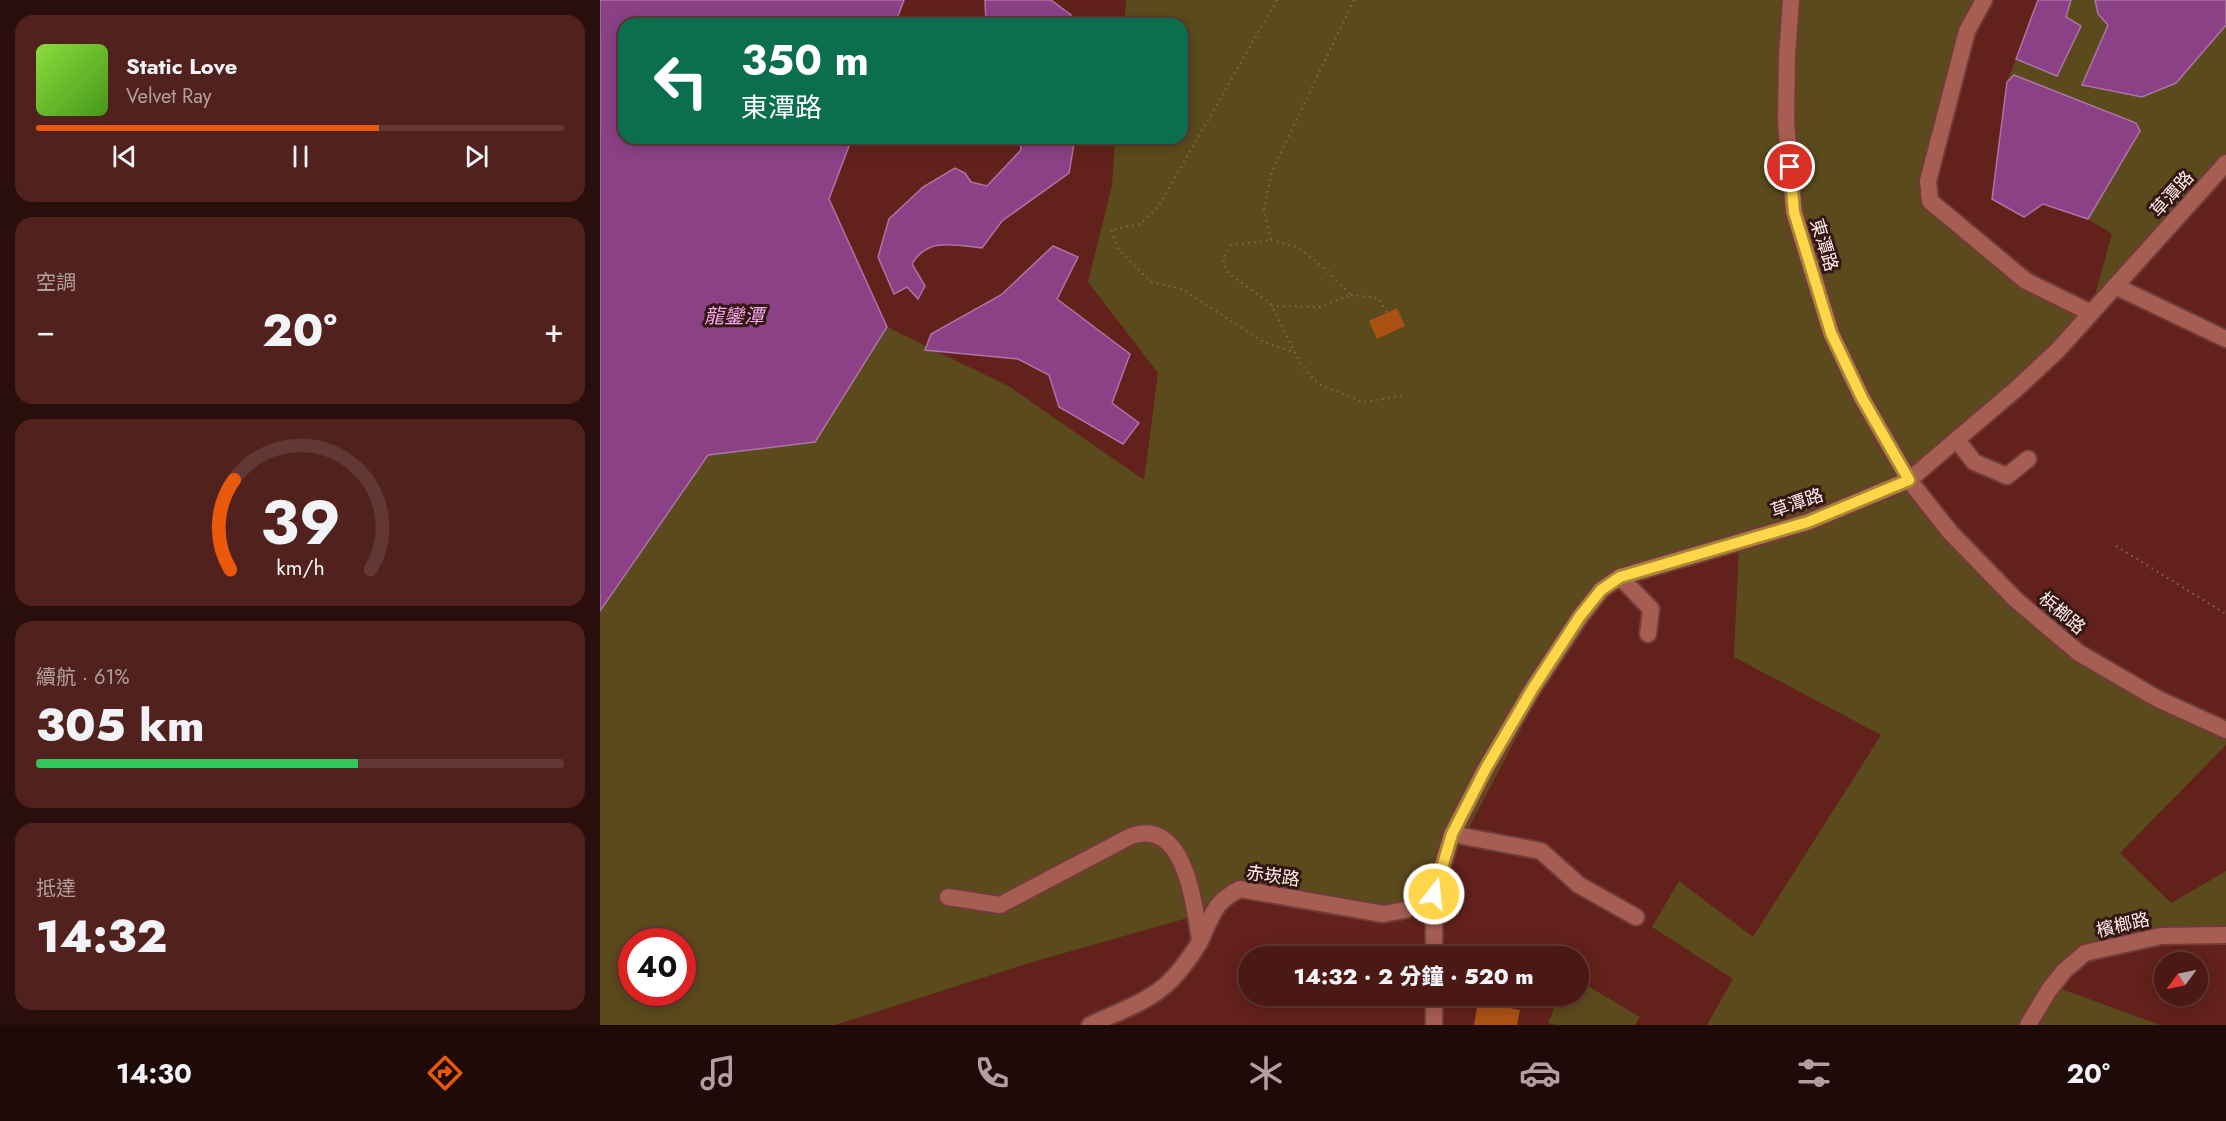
<!DOCTYPE html>
<html lang="zh-TW">
<meta charset="utf-8">
<style>
:root{--surface:#4a1914;--page:#51221d;--text:#f1f3f6;--muted:#b2a0a0;--line:#613834;--accent:#ea580c}
body{margin:0;font-family:Jost,"Noto Sans TC",sans-serif;background:var(--page);color:var(--text);height:100vh;display:flex;flex-direction:column;font-size:22px;white-space:nowrap}
*{box-sizing:border-box;margin:0}
p{font-size:20px;color:var(--muted)}
.icon{flex:none;width:33px;height:33px;fill:none;stroke:currentColor;stroke-width:2;stroke-linecap:round;stroke-linejoin:round}
.map{position:relative;flex:1;overflow:hidden}
.sheet{display:flex;flex-direction:column;gap:15px;padding:15px;background:#290e0b;width:600px}
.sheet>*{flex:none}
.hud{position:absolute;left:18px;top:18px;width:570px;height:126px;border-radius:18px;box-shadow:0 3px 15px #0003,0 0 0 2px var(--line);background:#0b6e4f;color:#fff;overflow:hidden}
.needle{width:39px;rotate:237deg}
.controls{position:absolute;left:1554px;top:952px;display:grid;gap:12px}
.controls a{display:grid;place-items:center;width:54px;height:54px;border-radius:50%;background:var(--surface);box-shadow:0 3px 15px #0003,0 0 0 2px var(--line);font-size:30px}
.speed{position:absolute;left:18px;top:928px;display:flex;gap:12px;font-size:30px;font-weight:700;text-align:center}
.speed>*{display:grid;place-content:center;width:78px;height:78px;border-radius:50%;background:var(--surface);box-shadow:0 3px 15px #0003,0 0 0 2px var(--line);line-height:1}
.speed .limit{border:9px solid #d22;background:#fff;color:#111}
.pin{position:absolute;display:grid;place-items:center;width:51px;height:51px;color:#fff;margin:-26px;border:3px solid #fff;border-radius:50%;box-shadow:0 2px 6px #0007}
.me{position:absolute;width:66px;margin:-33px;rotate:16deg;stroke-linejoin:round;filter:drop-shadow(0 0 4px #0008)}
.turn{display:flex;align-items:center;gap:21px;height:126px;padding:0 24px;font-size:27px}
.turn .icon{width:78px;height:78px;stroke-width:2.5}
.turn b{display:block;font-size:42px;line-height:51px}
.big{font-size:45px;font-weight:800;line-height:1.1}
.sheet .tile{flex:1;display:flex;flex-direction:column;justify-content:center;gap:9px;min-width:0;padding:0 21px;border-radius:18px;background:var(--page)}
.sheet .dial{align-items:center;gap:0}
.dial svg{height:156px;overflow:visible;fill:none;stroke:var(--line);stroke-width:7;stroke-linecap:round;text-anchor:middle}
.dial text{fill:var(--text);stroke:none}
.song{display:flex;align-items:center;gap:18px}
.cover{width:72px;height:72px;border-radius:9px;background:linear-gradient(135deg,hsl(90 70% 55%),hsl(100 70% 35%))}
.played{height:6px;border-radius:3px;background:linear-gradient(90deg,var(--accent) 65%,var(--line) 65%)}
.keys{display:flex;justify-content:space-around;direction:ltr}
.heat{display:flex;justify-content:space-between;align-items:center;font-size:33px;direction:ltr}
.charge{height:9px;border-radius:4px;background:linear-gradient(90deg,#34c759 61%,var(--line) 0)}
.trip{position:absolute;left:638px;top:946px;width:351px;height:60px;border-radius:30px;background:var(--surface);box-shadow:0 3px 15px #0003,0 0 0 2px var(--line);font-weight:800;line-height:60px;text-align:center}
.dock{display:flex;height:96px;justify-content:space-around;align-items:center;background:#1e0a08;color:var(--muted)}
.dock .icon{width:42px;height:42px}
.dock .active{color:var(--accent)}
.dock b{font-size:27px;color:var(--text)}
main{display:flex;flex:1;min-height:0}
.map>svg:first-child{display:block}
.green{fill:#5b4a1c;fill-rule:evenodd}
.water{fill:#8a4186;stroke:#ad74a4;stroke-width:1.5}
.building{fill:#aa5214}
.lines{fill:none;stroke-linecap:round;stroke-linejoin:round}
.minor-casing{stroke:#713b39;stroke-width:20}
.path{stroke:#925f59;stroke-width:2;stroke-dasharray:1.5 4.5;stroke-linecap:butt}
.minor{stroke:#a65e53;stroke-width:16}
.route-casing{stroke:#a68a30;stroke-width:15}
.route{stroke:#ffd54a;stroke-width:10}
.labels{text-anchor:middle;stroke-width:6;stroke-linejoin:round;paint-order:stroke}
.street-label{font-size:18px;fill:#feece9;stroke:#341713}
.water-label{font-size:20px;font-style:italic;fill:#f8a8f1;stroke:#341713}
</style>
<main>
<section class="sheet">
<div class="tile">
<div class="song"><i class="cover"></i><div><b>Static Love</b><p>Velvet Ray</p></div></div>
<div class="played"></div>
<div class="keys"><svg class="icon" aria-label="previous" viewBox="0 0 24 24"><path d="M18 5L8 12l10 7zM5 5v14"/></svg><svg class="icon" aria-label="pause" viewBox="0 0 24 24"><path d="M8 5v14M16 5v14"/></svg><svg class="icon" aria-label="next" viewBox="0 0 24 24"><path d="M6 5l10 7-10 7zM19 5v14"/></svg></div>
</div>
<div class="tile"><p>空調</p>
<div class="heat"><a>−</a><b class="big">20°</b><a>+</a></div>
</div>
<div class="tile dial"><svg viewBox="0 0 100 80">
<path d="M14 69A42 42 0 1 1 86 69"/>
<path d="M14 69A42 42 0 0 1 16 23" stroke="#ea580c"/>
<text x="50" y="56" font-size="32" font-weight="700">39</text>
<text x="50" y="72" font-size="11">km/h</text>
</svg></div>
<div class="tile"><p>續航 · 61%</p><b class="big">305 km</b><div class="charge"></div></div>
<div class="tile"><p>抵達</p><b class="big">14:32</b></div>
</section>
<div class="map">
<svg width="1626" height="1025" viewBox="0 0 1626 1025">
<rect width="100%" height="100%" fill="#62211a"/>
<g class="green">
<path d="M526 0H1386L1367 31 1330 200 1490 313 1512 234 1488 219 1540 131 1415 75 1407 82 1416 59 1457 75 1466 17 1471 0H1495L1498 14 1508 25 1483 84 1576 83 1626 25V163L1490 313 1309 480 1416 600 1558 699 1626 730V745L1520 853 1571 903 1626 871V935L1485 953 1456 987 1560 1025H1107L1133 979 1052 927 1079 881 1153 937 1281 735 1134 657 1139 542 1020 577 980 617 834 894 805 910 626 895 612 911 429 963 235 1025H0V611L108 455 215 442 287 327 410 387 544 480 558 373 488 282 512 185 515 138H582V24H524ZM32 942H82V993H32Z"/>
<path d="M978 980 1040 1017 1035 1025H956L948 1023 959 996H978Z"/>
</g>
<g class="water">
<path d="M0 0H304L295 24H24V138H252L229 199 287 327 215 442 108 455 0 611Z"/>
<path d="M385 0H451L471 15 465 24H386Z"/>
<path d="M1438 0H1471L1466 17 1481 26 1457 76 1416 59Z"/>
<path d="M1495 0H1626V25L1576 83 1542 97 1482 85 1508 25 1498 14Z"/>
<path d="M1414 75 1536 123 1540 131 1488 219 1443 204 1424 217 1392 199 1407 82Z"/>
<path d="M420 138H475L469 173 402 221 382 248C356 245 327 237 312 264L325 286 318 299 307 287 294 294 278 257 289 219 323 187 355 168 365 173 371 182 387 186 421 150Z"/>
<path d="M453 246 478 257 457 299 530 354 512 403 539 423 523 444 459 407 449 375 418 359 325 350 331 334 401 295Z"/>
</g>
<g class="building">
<path d="M797 308 805 326 777 339 769 321Z"/>
<path d="M878 1002 920 1010 917 1025H874Z"/>
</g>
<g class="lines">
<g class="minor-casing">
<g id="minor">
<path d="M1191 0 1187 56 1186 122 1194 212 1231 333 1262 398 1309 480 1350 532 1416 600 1479 653 1558 699 1626 730"/>
<path d="M1384 0 1367 31 1328 181 1330 201 1426 281 1491 313"/>
<path d="M1515 286 1626 339"/>
<path d="M1357 440 1374 462 1407 476 1428 459"/>
<path d="M1020 577 1051 609 1048 634"/>
<path d="M852 834 941 851 979 885 1036 917"/>
<path d="M348 897 400 905 531 836C586 817 594 906 600 940"/>
<path d="M834 957V894L852 834 886 768 933 688 980 617 1001 590 1020 577 1208 522 1309 480 1415 390 1457 351 1626 163"/>
<path d="M490 1025C517 1012 550 1002 571 980 580 971 596 950 601 939 613 914 614 902 640 889L783 914 805 910 834 894"/>
<path d="M834 1025V996"/>
<path d="M1428 1025 1449 990 1464 971 1485 953 1561 936 1626 935"/>
</g>
</g>
<g class="path">
<path d="M677 0 558 207 540 224 511 230 519 250 551 282 582 289 663 342 694 352"/>
<path d="M754 0 672 171 664 210 671 240 631 245 623 259 628 273 671 304 700 363 718 384 763 402 801 396"/>
<path d="M671 240 697 247 724 268 751 295 719 307 672 306"/>
<path d="M751 295 778 298 787 313"/>
<path d="M1516 546 1626 614"/>
</g>
<use href="#minor" class="minor"/>
</g>
<g class="lines">
<g class="route-casing">
<path id="route" d="M834 894 852 834 886 768 933 688 980 616 1001 590 1020 577 1208 522 1309 480 1262 398 1231 333 1194 212 1190 167"/>
</g>
<use href="#route" class="route"/>
</g>
<g class="labels">
<g class="street-label">
<text transform="translate(1572 194) rotate(-48)" y="6">草潭路</text>
<text transform="translate(1224 245) rotate(73)" y="6">東潭路</text>
<text transform="translate(1197 503) rotate(-19)" y="6">草潭路</text>
<text transform="translate(1462 613) rotate(40)" y="6">梹榔路</text>
<text transform="translate(673 876) rotate(8)" y="6">赤崁路</text>
<text transform="translate(1523 925) rotate(-13)" y="6">檳榔路</text>
</g>
<g class="water-label">
<text x="134" y="323">龍鑾潭</text>
</g>
</g>
</svg>
<div class="controls">
<a><svg class="needle" viewBox="-14 -14 28 28"><path d="M0-13l5 13h-10z" fill="#e53935"/><path d="M0 13l5-13h-10z" fill="#b2a0a0"/></svg></a>
</div>
<div class="speed"><div class="limit">40</div></div>
<div class="pin" style="left:1190px;top:167px;background:#d93025"><svg class="icon" aria-label="arrive" viewBox="0 0 24 24"><path d="M6 21V4h12l-3 4 3 4H6"/></svg></div>
<svg class="me" style="left:834px;top:894px" viewBox="-20 -20 40 40"><circle r="17" fill="#ffd54a" stroke="#fff" stroke-width="3"/><path d="M0-11L8 9 0 5-8 9z" fill="#fff"/></svg>
<div class="trip">14:32 · 2 分鐘 · 520 m</div>
<div class="hud">
<div class="turn"><svg class="icon" aria-label="left" viewBox="0 0 24 24"><path d="M17 20v-9H6M10 6l-5 5 5 5"/></svg><div><b>350 m</b>東潭路</div></div>
</div>
</div>
</main>
<nav class="dock">
<b>14:30</b>
<svg class="icon active" aria-label="directions" viewBox="0 0 24 24"><path d="M12 3l9 9-9 9-9-9zM9 14v-3h6M13 9l2 2-2 2"/></svg>
<svg class="icon" aria-label="music" viewBox="0 0 24 24"><path d="M9 18V5l10-2v13"/><circle cx="6" cy="18" r="3"/><circle cx="16" cy="16" r="3"/></svg>
<svg class="icon" aria-label="phone" viewBox="0 0 24 24"><path d="M5 4h4l2 5-3 2q2 4 5 5l2-3 5 2v4C11 20 4 13 5 4z"/></svg>
<svg class="icon" aria-label="climate" viewBox="0 0 24 24"><path d="M12 3v18M4 7l16 10M4 17L20 7"/></svg>
<svg class="icon" aria-label="car" viewBox="0 0 24 24"><path d="M5 17H2v-5l4-1 3-4h7l3 4 3 1v5h-3M9 17h6M6 11h13"/><circle cx="7" cy="17" r="2"/><circle cx="17" cy="17" r="2"/></svg>
<svg class="icon" aria-label="filters" viewBox="0 0 24 24"><path d="M4 7h16M4 17h16"/><circle cx="9" cy="7" r="2"/><circle cx="15" cy="17" r="2"/></svg>
<b>20°</b>
</nav>
